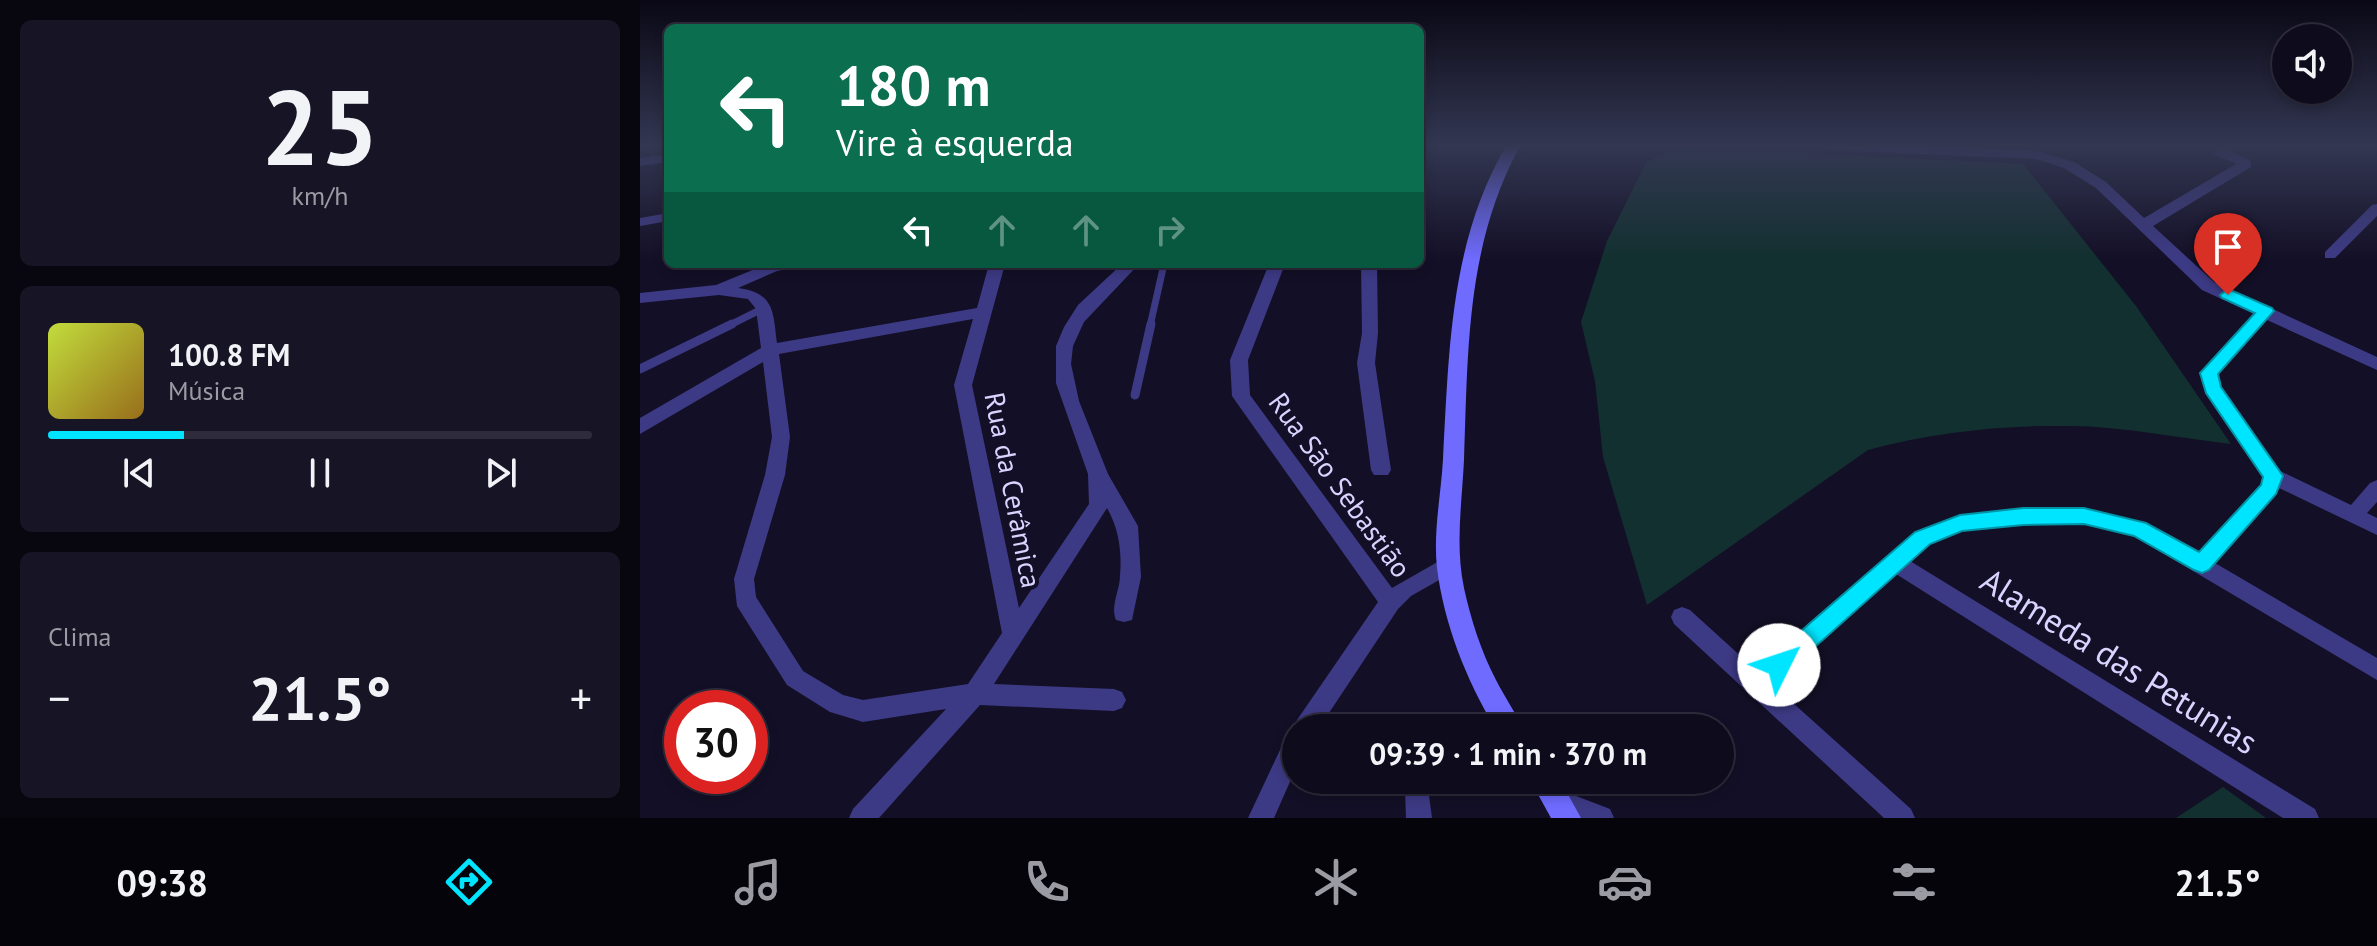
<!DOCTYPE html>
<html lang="pt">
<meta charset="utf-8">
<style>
:root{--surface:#0e0b1c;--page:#171425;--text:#f1f3f6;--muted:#9b9ba3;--line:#2e2b3b;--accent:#00e5ff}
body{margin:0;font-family:"PT Sans",sans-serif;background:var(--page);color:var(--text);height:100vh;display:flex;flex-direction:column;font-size:30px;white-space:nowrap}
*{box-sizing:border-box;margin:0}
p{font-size:26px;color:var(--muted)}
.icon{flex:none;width:44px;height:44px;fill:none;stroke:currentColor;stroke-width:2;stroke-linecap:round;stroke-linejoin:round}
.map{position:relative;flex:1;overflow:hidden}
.panel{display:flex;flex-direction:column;gap:20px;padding:20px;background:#08060f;width:640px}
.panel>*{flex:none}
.top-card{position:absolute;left:24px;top:24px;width:760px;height:244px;border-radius:12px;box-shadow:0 4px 12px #0003,0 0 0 2px var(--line);background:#0b6e4f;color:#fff;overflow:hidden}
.controls{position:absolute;left:1632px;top:24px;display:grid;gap:16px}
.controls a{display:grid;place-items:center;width:80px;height:80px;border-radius:50%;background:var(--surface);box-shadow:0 4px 12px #0003,0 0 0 2px var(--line);font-size:40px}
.speed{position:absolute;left:24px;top:690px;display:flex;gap:16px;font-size:40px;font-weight:700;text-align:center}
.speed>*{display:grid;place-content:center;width:104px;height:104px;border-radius:50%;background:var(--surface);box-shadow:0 4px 12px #0003,0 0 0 2px var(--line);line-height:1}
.speed .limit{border:12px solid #d22;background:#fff;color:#111}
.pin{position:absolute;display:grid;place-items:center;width:68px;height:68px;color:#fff;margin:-82px -34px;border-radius:50% 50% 50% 0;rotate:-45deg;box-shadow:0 0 8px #0007}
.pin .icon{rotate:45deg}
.me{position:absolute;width:88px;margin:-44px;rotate:49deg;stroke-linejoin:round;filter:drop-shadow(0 0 6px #0008)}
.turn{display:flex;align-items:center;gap:28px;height:168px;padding:0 40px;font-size:36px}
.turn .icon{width:104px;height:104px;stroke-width:2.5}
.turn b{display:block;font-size:56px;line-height:68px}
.lanes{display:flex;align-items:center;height:76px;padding:0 40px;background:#0003;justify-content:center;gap:40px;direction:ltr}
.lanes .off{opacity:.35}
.big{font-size:60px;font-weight:700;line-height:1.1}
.panel .card{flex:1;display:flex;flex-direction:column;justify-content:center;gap:12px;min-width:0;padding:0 28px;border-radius:12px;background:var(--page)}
.panel .dial{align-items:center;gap:0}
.dial b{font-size:104px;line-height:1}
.song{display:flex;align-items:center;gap:24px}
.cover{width:96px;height:96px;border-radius:12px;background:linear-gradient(135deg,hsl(70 70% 55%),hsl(40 70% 35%))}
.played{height:8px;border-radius:4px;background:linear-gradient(90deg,var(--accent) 25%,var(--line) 25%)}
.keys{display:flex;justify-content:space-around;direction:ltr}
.heat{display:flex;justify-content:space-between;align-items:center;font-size:44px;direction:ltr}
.trip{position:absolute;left:642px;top:714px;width:452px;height:80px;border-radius:40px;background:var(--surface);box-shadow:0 4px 12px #0003,0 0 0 2px var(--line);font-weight:700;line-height:80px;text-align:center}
.tab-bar{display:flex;height:128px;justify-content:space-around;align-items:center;background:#06040b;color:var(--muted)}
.tab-bar .icon{width:56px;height:56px}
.tab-bar .selected{color:var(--accent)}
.tab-bar b{font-size:36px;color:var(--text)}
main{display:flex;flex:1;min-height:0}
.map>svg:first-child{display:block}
.green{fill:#12302f}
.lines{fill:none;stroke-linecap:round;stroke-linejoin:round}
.lane-far1{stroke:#3d3a85;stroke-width:7}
.lane{stroke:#3d3a85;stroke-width:9}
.street{fill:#3d3a85;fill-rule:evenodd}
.secondary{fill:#6f6bff;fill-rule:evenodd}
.route{fill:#00e5ff;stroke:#0095a6;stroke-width:2}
.labels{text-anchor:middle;stroke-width:8;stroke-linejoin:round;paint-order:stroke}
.street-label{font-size:28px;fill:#d9d4ff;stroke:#130f26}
.near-street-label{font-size:34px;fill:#d9d4ff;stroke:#130f26}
</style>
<main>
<section class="panel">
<div class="card dial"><b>25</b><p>km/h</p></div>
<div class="card">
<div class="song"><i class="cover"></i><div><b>100.8 FM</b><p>Música</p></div></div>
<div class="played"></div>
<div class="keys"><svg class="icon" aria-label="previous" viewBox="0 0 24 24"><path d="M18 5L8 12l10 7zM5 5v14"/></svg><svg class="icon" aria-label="pause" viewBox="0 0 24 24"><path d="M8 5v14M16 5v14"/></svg><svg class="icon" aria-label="next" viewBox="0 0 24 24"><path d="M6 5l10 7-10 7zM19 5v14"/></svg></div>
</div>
<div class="card"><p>Clima</p>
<div class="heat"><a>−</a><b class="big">21.5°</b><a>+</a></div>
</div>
</section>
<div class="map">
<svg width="1737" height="818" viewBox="0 0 1737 818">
<rect width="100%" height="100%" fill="#130f26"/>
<g class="green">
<path d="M1061 146H1155L1166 153 1383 164 1496 306 1591 444C1539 438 1486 427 1433 426 1363 425 1295 432 1228 450L1007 605 963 457 955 381 941 322 967 241 1007 161 1041 147Z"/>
<path d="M1583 787 1626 818H1536Z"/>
</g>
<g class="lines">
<g class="lane-far1">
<path d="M88 326 124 308"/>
<path d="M510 326 524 264"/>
</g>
<g class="lane">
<path d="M0 369 92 324"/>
<path d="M495 395 511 324"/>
</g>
<g class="street">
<path d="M1182 146H1274L1398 151 1434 162 1466 182 1504 218 1596 164 1576 155 1574 152 1581 146H1595L1590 151 1611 161V167L1513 226 1574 282 1737 357V370L1627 320 1578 374 1581 387 1640 471 1711 505 1730 483 1737 480V502L1727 513 1737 518V535L1639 488 1575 563 1737 658V680L1494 536 1444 524H1383L1322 531 1289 544 1270 561 1675 809 1679 818H1643L1256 574 1133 685 1271 809 1275 818H1244L1034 624 1031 617 1034 610 1042 607 1050 610 1116 670 1275 532 1320 515 1383 508H1444L1506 523 1558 554 1621 484 1623 477 1566 392 1560 373 1614 314 1562 290 1456 188 1424 168 1397 159 1189 150Z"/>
<path d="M28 154V162L0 166V158Z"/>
<path d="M1737 204V216L1695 258H1685V252L1732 205Z"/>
<path d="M28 213V221L0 226V218Z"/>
<path d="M127 264H163L160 267 137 271 98 288C135 293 133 312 137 343L337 308 349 264H365L332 385 379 608 449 504 448 474 416 383V346L424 327 438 305 482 264H499L444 322 433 346 431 364 439 401 468 474 498 526 501 577 492 620 484 622 476 620C470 606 480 590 480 576 482 552 479 529 467 508L354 684 474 689 482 692 486 700 482 708 474 711 340 705 239 818H209L213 809 306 709 223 722 190 712 147 685 97 606 94 579 125 475 132 437 123 362 0 434V418L121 348 116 309 108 299 79 295 0 303V293L76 285ZM333 319 314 385 362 633 328 684 223 700 203 695 163 671 116 597 114 579 145 475 150 437 139 354Z"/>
<path d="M629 264H645L608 360 610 395 752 588 808 556 815 559 818 565 815 571 771 596 758 609 679 728H656V768L634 818H608L648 733 654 730 657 720 738 602 592 396 590 360Z"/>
<path d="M721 264H737L738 333 735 363 751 470 748 475H734L731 470 717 363 722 333Z"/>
<path d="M760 780H787L792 818H766L765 791Z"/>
<path d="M918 789 970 809 974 818H929L909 810 906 801 909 792Z"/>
</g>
<g class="secondary">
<path d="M866 146H880C826 245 828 350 824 460 822 503 815 545 824 588 831 620 841 651 856 680 864 696 875 711 882 728H855C826 679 804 624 797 568 793 532 801 495 803 459 809 351 810 242 866 146Z"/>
<path d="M890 780H920L941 818H911Z"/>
</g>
</g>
<linearGradient id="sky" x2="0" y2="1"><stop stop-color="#0a0815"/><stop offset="0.56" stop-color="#333752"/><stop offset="1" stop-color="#333752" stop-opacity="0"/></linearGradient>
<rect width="1737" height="260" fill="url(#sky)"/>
<path class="route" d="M1588 289 1632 308 1634 311 1578 374 1581 387 1643 476 1636 494 1569 570 1562 573 1554 570 1494 536 1444 524 1383 525 1322 531 1290 544 1147 672 1139 675 1131 672 1128 665 1131 657 1275 532 1320 515 1383 508H1444L1506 523 1559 552 1621 485 1623 477 1566 393 1560 373 1615 313 1582 298 1580 295Z"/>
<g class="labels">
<g class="street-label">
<text transform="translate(700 485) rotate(54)" y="10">Rua São Sebastião</text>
<text transform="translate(373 490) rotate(79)" y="10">Rua da Cerâmica</text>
</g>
<g class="near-street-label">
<text transform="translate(1479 661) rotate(32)" y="12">Alameda das Petunias</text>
</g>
</g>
</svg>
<div class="controls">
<a><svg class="icon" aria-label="sound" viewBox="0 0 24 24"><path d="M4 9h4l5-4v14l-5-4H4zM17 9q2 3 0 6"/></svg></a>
</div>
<div class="speed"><div class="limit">30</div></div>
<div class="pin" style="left:1588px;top:295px;background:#d93025"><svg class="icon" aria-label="arrive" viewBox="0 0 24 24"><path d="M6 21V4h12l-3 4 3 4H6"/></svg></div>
<svg class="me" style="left:1139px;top:665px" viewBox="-20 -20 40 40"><circle r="19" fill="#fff"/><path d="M0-13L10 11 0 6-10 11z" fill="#00e5ff"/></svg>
<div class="trip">09:39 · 1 min · 370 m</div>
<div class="top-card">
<div class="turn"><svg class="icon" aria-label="left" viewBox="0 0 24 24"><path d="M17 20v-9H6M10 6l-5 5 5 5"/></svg><div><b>180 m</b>Vire à esquerda</div></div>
<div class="lanes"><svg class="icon" aria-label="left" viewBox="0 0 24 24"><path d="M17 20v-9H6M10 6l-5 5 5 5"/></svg><svg class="icon off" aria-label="ahead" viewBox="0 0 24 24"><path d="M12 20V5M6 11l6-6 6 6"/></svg><svg class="icon off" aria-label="ahead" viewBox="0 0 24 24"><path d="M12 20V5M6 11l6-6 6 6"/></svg><svg class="icon off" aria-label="right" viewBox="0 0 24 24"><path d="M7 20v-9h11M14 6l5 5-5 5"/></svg></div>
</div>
</div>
</main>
<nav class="tab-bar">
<b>09:38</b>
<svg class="icon selected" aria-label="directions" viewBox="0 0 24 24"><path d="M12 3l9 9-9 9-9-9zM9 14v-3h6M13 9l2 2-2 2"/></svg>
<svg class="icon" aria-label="music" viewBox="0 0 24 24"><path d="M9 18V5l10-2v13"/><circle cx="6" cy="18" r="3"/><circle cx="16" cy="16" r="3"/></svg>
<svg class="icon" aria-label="phone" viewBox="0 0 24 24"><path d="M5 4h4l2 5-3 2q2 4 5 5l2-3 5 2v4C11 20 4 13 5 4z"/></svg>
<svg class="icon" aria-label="climate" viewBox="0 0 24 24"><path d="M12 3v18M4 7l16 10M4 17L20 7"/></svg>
<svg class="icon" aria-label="car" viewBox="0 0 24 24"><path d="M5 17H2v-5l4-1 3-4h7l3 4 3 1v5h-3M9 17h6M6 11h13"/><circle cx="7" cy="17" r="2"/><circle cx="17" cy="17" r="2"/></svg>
<svg class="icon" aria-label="filters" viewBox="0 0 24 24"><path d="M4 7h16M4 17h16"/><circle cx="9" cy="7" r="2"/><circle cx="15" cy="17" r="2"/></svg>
<b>21.5°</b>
</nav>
